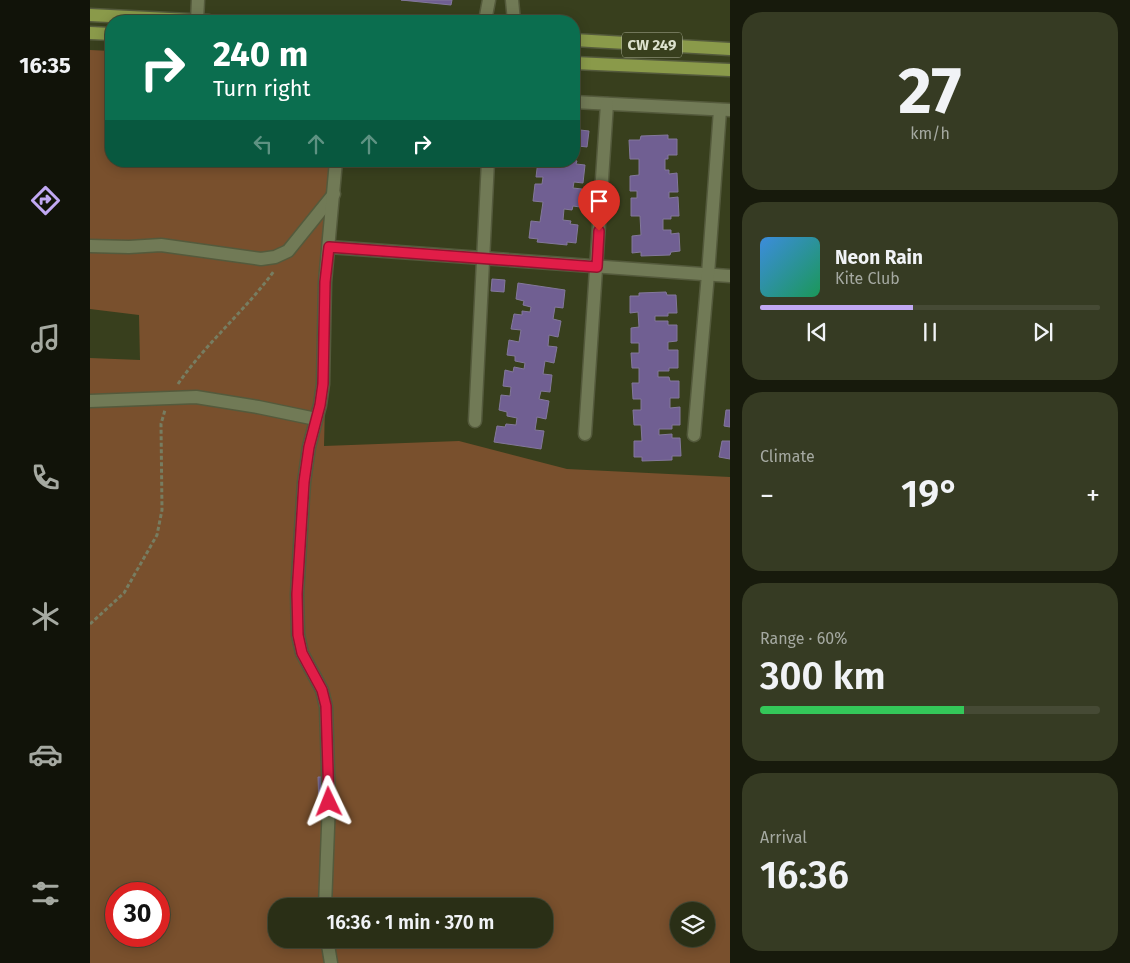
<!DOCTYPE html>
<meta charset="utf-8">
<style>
:root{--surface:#2a2f16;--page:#363b23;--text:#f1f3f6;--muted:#a5a9a1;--line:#464a35;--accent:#c1a8f3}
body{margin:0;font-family:"Fira Sans",sans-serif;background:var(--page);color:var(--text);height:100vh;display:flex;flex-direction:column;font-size:19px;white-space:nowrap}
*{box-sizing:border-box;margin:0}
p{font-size:16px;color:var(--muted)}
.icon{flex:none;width:28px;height:28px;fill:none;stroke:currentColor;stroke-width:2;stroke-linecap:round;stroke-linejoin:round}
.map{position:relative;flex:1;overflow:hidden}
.sheet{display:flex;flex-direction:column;gap:12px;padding:12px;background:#171a0c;width:400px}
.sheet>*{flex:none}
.guide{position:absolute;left:15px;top:15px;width:475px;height:152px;border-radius:20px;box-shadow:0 2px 12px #0003,0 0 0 1px var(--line);background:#0b6e4f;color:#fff;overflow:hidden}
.controls{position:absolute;left:580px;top:902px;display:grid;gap:10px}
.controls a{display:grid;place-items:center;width:45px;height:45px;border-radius:50%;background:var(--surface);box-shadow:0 2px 12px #0003,0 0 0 1px var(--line);font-size:25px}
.speed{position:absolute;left:15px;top:882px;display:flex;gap:10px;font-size:25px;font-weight:700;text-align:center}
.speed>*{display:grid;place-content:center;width:65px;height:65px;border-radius:50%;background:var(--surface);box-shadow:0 2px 12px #0003,0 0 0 1px var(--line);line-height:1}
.speed .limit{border:8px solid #d22;background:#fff;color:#111}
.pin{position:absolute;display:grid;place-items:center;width:42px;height:42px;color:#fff;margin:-51px -21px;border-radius:50% 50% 50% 0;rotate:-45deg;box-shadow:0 0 5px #0007}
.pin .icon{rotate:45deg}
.me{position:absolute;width:55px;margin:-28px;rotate:358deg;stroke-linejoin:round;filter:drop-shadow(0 0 4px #0008)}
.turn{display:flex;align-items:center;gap:18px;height:105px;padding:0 25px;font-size:22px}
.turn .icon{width:65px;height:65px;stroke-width:2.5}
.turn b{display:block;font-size:35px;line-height:42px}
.lanes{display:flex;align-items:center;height:48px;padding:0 25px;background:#0003;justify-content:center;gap:25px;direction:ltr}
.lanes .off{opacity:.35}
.big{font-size:38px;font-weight:600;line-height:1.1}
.sheet .widget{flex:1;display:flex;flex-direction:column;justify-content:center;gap:8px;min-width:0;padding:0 18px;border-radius:20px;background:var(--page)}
.sheet .dial{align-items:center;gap:0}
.dial b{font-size:65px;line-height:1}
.song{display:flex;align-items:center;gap:15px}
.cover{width:60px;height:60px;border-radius:8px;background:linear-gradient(135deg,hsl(210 70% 55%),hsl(150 70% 35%))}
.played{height:5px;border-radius:2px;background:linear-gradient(90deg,var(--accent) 45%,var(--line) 45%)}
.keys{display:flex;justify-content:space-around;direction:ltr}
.heat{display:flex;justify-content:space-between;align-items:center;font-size:28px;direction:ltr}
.charge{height:8px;border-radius:4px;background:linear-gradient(90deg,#34c759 60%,var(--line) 0)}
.trip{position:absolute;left:178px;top:898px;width:285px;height:50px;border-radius:20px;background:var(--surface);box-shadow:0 2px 12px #0003,0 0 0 1px var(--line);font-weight:600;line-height:50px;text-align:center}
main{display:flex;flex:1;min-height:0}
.dock{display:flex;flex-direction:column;width:90px;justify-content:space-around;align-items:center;background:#111309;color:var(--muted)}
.dock .icon{width:35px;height:35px}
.dock .selected{color:var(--accent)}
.dock b{font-size:22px;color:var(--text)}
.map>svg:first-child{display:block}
.green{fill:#79502d;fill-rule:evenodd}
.building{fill:#705f92;stroke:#83789b}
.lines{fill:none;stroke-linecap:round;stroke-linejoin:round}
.minor-casing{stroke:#545a3c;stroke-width:15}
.tertiary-casing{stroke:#545a3c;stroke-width:15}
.primary-casing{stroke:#545a3c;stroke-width:15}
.path{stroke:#777d61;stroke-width:3;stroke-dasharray:4 2.5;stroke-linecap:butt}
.minor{stroke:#717a56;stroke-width:12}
.tertiary{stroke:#717a56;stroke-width:12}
.primary{stroke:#8a9a4a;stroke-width:12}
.route-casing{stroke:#92132f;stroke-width:12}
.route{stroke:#e11d48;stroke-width:9}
.labels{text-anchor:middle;stroke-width:5;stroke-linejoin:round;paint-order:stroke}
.shield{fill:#383f1d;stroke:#acb199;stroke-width:1}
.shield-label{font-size:15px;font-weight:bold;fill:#dde2ce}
</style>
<main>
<nav class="dock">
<b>16:35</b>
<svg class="icon selected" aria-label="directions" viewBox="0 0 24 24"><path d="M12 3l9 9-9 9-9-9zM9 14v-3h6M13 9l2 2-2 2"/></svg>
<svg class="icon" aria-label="music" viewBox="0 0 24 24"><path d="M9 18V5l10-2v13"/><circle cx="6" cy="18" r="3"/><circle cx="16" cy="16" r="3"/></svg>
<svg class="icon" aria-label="phone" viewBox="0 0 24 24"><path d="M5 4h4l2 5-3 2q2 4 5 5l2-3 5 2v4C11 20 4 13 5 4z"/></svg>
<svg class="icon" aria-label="climate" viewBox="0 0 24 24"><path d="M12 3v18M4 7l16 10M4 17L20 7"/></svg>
<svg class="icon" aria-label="car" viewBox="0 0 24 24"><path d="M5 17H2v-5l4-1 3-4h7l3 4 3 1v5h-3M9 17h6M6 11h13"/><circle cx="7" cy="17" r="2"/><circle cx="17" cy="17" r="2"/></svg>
<svg class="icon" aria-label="filters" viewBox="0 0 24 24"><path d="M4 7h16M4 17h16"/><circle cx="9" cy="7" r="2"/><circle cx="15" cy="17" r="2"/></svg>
</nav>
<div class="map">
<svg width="640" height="963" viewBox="0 0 640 963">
<rect width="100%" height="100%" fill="#383f1d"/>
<path class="green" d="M0 50 21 51V161H241L234 446 369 441 477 469 640 477V963H0V358L50 360 49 315 0 309ZM26 894H69V936H26ZM186 906H454V939H186ZM589 911H616V939H589Z"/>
<g class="building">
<path d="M311 0H362L361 5Z"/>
<path d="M484 125 490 126V130L499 131 497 147 488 146V150L485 149 484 157Z"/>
<path d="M578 135V139H587V155H578V159H575V170H579V174L587 173 588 192H579V198L588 197 589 216H581V219H573V230H581V234L589 233 590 251 581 252 580 255 551 256V252L542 253V236L551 235 550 216H541V198H547V191H540V176L549 175V159H540L539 140H550L551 136Z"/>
<path d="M484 160 487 161 486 164 495 165 493 183 484 182 483 188 492 189 490 207 483 206 482 210 474 209 473 220 481 221 480 224 488 225 486 243 477 242V245L447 242 448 239 439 238 441 221 450 222 453 202 443 201 445 184H452L453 177H446L448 161Z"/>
<path d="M402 279 415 280 414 292 401 291Z"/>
<path d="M428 283 475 290 473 308 465 307 463 319 471 321 468 337 459 335 458 346 467 347 464 363 455 361 453 374 462 375 460 392 451 391 449 399 459 401 456 419 447 417 445 430 454 431 451 449 404 442 407 426 415 427 416 424 426 425 427 418 417 416V412L409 410 411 395 420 396 421 387 413 386 415 370 423 372 424 367 434 369 435 363 425 361V356L417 355 419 340 429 342 431 330 421 329 424 314 432 315V311L440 312 441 307 433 305 434 301 426 299Z"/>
<path d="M576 292 577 295H586L587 313H578V316H565V321H578V325H587V341L578 342V350H588V368H579V371H568V377H579L580 381H589V398H580V408L590 407V425H582V429H569V435L582 434V438H590L591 456H582V460L552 461V457H544V441H552L551 425H544L543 410H551V399H543L542 383H549V368H542L541 353H549V343H541V328L549 327 548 312 540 313V296H549V293Z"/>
<path d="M636 410H640V427L634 426Z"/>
<path d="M632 441H640V459L629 457Z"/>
<path d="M228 777H236L237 806H229Z"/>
</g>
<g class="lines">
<g class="minor-casing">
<g id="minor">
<path d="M107 21 108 0"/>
<path d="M484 102 640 110"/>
<path d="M0 246 39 247 71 245 171 259 185 257 198 251 244 194"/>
<path d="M239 247 640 276"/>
<path d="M0 401 106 397 168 407 226 419"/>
<path d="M385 421 398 161"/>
<path d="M495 434 517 104"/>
<path d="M604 435 618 274 630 110"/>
<path d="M235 906 239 802 236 707 232 690 212 653 208 635 207 594 214 482 219 447 230 405 233 384 235 282 246 161"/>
<path d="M237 939 241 963"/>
</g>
</g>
<g class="tertiary-casing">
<g id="tertiary">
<path d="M422 0 424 21"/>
<path d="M395 21 399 0"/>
</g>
</g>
<g class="primary-casing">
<g id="primary">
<path d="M0 15 119 21"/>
<path d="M0 33 21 34"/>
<path d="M484 40 640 49"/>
<path d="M484 63 640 70"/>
</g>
</g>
<g class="path">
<path d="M88 384C116 343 155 311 184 271"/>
<path d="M0 624 34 593 67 535 72 510 71 424 75 410"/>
</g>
<use href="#minor" class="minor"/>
<use href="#tertiary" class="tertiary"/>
<use href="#primary" class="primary"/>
</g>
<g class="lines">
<g class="route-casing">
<path id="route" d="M239 802 236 706 232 690 212 653 208 635 207 594 214 482 219 447 230 405 233 384 235 282 239 247 507 267 509 231"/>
</g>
<use href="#route" class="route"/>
</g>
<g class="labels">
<rect class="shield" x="532" y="32.5" width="60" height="25" rx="4"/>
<g class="shield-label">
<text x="562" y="50">CW 249</text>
</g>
</g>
</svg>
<div class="controls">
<a><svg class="icon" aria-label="layers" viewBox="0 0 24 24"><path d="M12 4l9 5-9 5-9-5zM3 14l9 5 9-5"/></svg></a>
</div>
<div class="speed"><div class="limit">30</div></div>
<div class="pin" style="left:509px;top:231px;background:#d93025"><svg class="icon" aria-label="arrive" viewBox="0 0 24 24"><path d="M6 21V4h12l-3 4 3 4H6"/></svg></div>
<svg class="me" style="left:239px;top:802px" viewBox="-20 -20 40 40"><path d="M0-17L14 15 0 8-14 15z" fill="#e11d48" stroke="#fff" stroke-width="4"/></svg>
<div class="trip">16:36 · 1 min · 370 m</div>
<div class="guide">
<div class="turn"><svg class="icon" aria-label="right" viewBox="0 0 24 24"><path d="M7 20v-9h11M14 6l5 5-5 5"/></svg><div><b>240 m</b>Turn right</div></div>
<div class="lanes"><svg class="icon off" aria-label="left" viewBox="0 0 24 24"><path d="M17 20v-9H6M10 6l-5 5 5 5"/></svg><svg class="icon off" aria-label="ahead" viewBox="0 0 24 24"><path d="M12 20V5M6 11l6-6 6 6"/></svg><svg class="icon off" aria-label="ahead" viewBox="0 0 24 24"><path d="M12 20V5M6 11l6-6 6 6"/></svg><svg class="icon" aria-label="right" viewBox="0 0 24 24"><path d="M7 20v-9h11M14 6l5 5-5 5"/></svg></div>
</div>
</div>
<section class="sheet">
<div class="widget dial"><b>27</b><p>km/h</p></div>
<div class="widget">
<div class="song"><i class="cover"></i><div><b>Neon Rain</b><p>Kite Club</p></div></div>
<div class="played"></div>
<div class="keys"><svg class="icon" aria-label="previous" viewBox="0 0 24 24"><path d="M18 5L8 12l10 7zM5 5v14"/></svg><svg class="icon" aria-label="pause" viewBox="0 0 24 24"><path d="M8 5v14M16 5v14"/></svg><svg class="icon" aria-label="next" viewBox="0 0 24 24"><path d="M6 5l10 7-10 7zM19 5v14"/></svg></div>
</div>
<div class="widget"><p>Climate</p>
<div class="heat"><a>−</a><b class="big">19°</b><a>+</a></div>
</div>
<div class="widget"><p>Range · 60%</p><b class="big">300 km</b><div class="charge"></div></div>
<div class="widget"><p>Arrival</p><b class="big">16:36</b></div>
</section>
</main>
